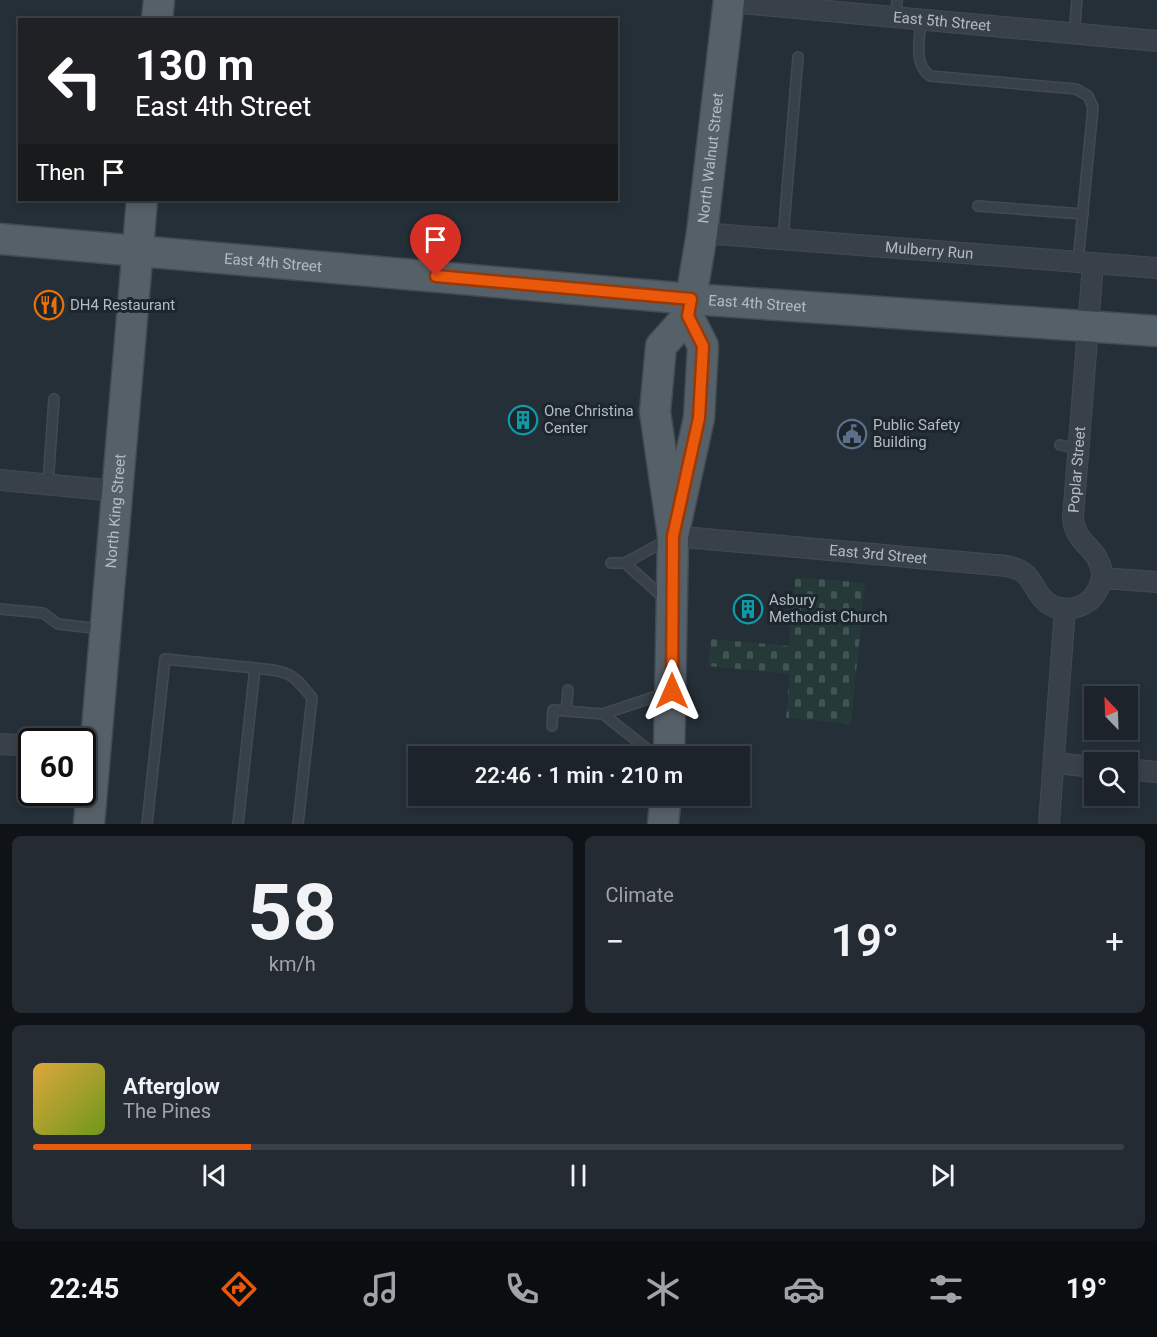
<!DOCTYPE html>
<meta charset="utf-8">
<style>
:root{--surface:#1c232a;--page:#252b32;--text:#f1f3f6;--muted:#a0a4a8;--line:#3a4047;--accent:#ea580c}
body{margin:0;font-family:Roboto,sans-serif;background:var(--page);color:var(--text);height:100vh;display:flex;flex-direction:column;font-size:22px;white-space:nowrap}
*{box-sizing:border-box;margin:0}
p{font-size:20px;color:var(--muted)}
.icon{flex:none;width:33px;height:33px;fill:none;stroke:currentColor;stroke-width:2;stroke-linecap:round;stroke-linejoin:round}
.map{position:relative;height:824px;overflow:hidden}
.drawer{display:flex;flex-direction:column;gap:12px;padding:12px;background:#0f1317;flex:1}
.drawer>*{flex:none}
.hud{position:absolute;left:18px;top:18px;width:600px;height:183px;border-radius:0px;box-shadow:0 3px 9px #0003,0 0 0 2px var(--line);background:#202124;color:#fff;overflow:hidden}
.needle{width:39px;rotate:337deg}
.buttons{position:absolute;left:1084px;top:686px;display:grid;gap:12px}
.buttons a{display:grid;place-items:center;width:54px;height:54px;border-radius:0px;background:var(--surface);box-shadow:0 3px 9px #0003,0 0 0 2px var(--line);font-size:30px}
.speed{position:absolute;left:18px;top:728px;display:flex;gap:12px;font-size:30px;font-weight:700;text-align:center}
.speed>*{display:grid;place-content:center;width:78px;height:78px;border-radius:50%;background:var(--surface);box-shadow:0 3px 9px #0003,0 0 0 2px var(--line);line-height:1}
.speed .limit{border:3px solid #111;border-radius:9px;background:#fff;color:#111}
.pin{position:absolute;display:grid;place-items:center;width:51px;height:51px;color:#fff;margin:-62px -26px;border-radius:50% 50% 50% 0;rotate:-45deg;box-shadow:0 0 6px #0007}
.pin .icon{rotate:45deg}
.me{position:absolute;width:66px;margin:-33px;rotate:0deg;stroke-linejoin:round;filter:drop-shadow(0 0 4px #0008)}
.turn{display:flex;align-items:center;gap:21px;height:126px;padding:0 18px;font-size:27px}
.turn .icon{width:78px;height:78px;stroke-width:2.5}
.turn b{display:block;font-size:42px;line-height:51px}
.then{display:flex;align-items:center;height:57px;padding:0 18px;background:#0003;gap:12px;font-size:22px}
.big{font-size:45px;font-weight:600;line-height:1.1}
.drawer .card{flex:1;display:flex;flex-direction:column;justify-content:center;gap:9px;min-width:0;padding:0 21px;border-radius:9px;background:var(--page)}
.drawer .dial{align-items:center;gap:0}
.dial b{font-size:78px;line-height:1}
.song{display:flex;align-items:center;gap:18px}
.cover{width:72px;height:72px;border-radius:9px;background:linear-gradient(135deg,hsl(40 70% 55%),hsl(80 70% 35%))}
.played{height:6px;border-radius:3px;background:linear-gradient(90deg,var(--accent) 20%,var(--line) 20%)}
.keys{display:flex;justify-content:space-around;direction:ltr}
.heat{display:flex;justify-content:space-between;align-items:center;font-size:33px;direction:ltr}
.drawer .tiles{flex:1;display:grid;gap:12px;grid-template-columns:1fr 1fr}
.card:last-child{grid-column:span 2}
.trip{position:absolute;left:408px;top:746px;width:342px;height:60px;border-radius:0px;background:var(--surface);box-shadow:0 3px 9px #0003,0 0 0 2px var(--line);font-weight:600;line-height:60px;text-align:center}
.dock{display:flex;height:96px;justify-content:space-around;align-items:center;background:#0b0e11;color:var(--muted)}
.dock .icon{width:42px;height:42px}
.dock .selected{color:var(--accent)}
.dock b{font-size:27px;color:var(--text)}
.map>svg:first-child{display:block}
.cemetery{fill:url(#cemetery-stones)}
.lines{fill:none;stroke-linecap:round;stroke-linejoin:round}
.lane-casing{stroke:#414a51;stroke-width:12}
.street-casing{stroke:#414a51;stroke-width:22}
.primary-casing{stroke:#414a51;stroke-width:33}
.lane{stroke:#384149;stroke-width:9}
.street{stroke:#384149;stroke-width:20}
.primary{stroke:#566068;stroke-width:30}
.route-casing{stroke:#983908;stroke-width:15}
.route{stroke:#ea580c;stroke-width:10}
.labels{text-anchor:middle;stroke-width:6;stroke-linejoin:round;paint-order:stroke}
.street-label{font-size:15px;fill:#b3bcc4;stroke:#1d262d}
.poi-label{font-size:15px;fill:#b3bcc4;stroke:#1d262d;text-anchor:start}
</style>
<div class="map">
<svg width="1157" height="824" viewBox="0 0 1157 824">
<defs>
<pattern id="cemetery-stones" width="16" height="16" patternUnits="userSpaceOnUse" patternTransform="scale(1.5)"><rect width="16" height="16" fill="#263939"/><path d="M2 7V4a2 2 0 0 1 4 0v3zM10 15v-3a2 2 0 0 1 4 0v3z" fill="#435454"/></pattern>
</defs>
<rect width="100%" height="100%" fill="#252f38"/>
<path class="cemetery" d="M795 577 865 583 851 724 786 718 790 674 708 666 711 639 789 646Z"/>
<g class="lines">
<g class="lane-casing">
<g id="lane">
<path d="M896 17 897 0"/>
<path d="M921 20C920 38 913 64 930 76L1076 89 1088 96 1093 107 1078 262"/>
<path d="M1074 33 1077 0"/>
<path d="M978 206 1083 214"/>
<path d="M783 238 798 57"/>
<path d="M1060 445 1079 449"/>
<path d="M48 484 54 399"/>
<path d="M611 563H625L665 599"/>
<path d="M625 563 667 540"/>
<path d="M0 609 43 613 58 624 102 629"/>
<path d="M566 711 568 690"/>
<path d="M603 714 656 756"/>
<path d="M552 726 553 710 603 714 666 693"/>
<path d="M147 824 165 659 255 668"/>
<path d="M238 824 255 668C288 671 292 672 312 698L298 824"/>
</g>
</g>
<g class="street-casing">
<g id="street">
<path id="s1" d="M729 2 1157 41"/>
<path id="s2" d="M702 233 1157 268"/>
<path d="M0 480 117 491"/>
<path id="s3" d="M673 536 1007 566C1013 568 1019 569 1024 573 1032 579 1034 588 1040 595 1051 612 1074 612 1089 601 1097 594 1102 583 1102 573 1099 547 1075 545 1073 518L1093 264"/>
<path d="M1102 578 1157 582"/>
<path d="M0 744 32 746"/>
<path d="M1054 763 1095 767"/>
<path d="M1128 769 1157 772"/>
<path d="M1049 824 1065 609"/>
</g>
</g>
<g class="primary-casing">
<g id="primary">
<path d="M157 20 159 0"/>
<path id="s4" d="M0 239 691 299 1157 331"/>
<path id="s5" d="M673 536 699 418 703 346 688 316 702 233 729 0"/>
<path d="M669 756 673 536 655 412 661 346 688 316"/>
<path id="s6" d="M89 824 142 200"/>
<path d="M663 824 666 795"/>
</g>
</g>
<use href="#lane" class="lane"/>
<use href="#street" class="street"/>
<use href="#primary" class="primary"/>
</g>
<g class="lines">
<g class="route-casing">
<path id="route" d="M436 276 691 299 688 316 703 346 699 418 673 536 672 691"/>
</g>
<use href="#route" class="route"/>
</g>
<defs>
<g id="restaurant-ring" transform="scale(1.5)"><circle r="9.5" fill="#1d262d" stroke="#e8710a" stroke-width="1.5"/><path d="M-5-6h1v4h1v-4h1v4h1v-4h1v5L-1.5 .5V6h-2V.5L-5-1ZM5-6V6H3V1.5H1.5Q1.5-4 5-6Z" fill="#e8710a"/></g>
<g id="building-ring" transform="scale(1.5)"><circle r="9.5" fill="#1d262d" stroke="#0f9aa8" stroke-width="1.5"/><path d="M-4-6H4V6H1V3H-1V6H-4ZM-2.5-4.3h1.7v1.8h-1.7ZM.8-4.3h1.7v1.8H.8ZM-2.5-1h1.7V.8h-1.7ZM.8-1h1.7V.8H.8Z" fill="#0f9aa8"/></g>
<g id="civic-ring" transform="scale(1.5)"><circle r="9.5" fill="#1d262d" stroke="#5c6f8a" stroke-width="1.5"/><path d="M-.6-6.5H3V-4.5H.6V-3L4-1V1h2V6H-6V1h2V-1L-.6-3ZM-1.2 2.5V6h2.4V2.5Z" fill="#5c6f8a"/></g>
</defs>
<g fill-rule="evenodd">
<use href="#restaurant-ring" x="49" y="305"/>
<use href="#building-ring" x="523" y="420"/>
<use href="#civic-ring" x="852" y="434"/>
<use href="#building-ring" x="748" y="609"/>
</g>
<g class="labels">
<g class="street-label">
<text dy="5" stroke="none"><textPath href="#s1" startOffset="214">East 5th Street</textPath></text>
<text dy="5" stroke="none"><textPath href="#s5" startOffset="386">North Walnut Street</textPath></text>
<text dy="5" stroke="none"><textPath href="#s2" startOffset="228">Mulberry Run</textPath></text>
<text dy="5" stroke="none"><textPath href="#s4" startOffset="274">East 4th Street</textPath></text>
<text dy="5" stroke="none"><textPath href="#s4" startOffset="760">East 4th Street</textPath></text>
<text dy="5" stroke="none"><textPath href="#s3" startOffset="580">Poplar Street</textPath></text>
<text dy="5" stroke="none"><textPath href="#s6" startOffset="314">North King Street</textPath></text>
<text dy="5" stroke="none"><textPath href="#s3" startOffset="206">East 3rd Street</textPath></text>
</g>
<g class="poi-label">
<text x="70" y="310">DH4 Restaurant</text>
<text x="544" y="416">One Christina<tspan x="544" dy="17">Center</tspan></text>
<text x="873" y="430">Public Safety<tspan x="873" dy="17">Building</tspan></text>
<text x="769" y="605">Asbury<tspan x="769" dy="17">Methodist Church</tspan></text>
</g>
</g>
</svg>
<div class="buttons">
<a><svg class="needle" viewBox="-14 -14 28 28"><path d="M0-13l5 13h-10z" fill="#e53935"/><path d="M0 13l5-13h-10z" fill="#a0a4a8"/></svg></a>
<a><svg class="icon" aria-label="search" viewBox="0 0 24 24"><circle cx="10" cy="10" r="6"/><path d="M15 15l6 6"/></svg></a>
</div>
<div class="speed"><div class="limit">60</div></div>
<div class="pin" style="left:436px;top:276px;background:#d93025"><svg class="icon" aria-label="arrive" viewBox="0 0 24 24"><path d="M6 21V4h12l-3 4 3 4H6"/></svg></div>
<svg class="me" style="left:672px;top:691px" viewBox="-20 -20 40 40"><path d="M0-17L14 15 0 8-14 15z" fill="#ea580c" stroke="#fff" stroke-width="4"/></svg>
<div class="trip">22:46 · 1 min · 210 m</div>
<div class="hud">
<div class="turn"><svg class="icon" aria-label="left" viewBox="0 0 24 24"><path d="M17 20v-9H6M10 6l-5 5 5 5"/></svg><div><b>130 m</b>East 4th Street</div></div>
<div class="then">Then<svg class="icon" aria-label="arrive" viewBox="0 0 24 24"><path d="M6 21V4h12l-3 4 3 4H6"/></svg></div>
</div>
</div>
<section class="drawer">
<div class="tiles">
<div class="card dial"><b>58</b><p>km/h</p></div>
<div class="card"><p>Climate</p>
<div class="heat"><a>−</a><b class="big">19°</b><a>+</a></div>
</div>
<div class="card">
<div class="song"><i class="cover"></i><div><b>Afterglow</b><p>The Pines</p></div></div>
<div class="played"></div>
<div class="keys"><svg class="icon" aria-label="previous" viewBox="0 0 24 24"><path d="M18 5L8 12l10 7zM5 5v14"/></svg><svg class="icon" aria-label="pause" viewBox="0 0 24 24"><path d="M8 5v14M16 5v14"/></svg><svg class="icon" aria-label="next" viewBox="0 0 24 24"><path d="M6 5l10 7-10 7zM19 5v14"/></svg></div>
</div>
</div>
</section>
<nav class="dock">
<b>22:45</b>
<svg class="icon selected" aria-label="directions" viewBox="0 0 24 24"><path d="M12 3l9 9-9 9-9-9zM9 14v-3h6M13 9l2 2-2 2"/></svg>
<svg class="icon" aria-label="music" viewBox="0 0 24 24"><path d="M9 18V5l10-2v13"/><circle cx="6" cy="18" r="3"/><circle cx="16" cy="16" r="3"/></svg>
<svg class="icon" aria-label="phone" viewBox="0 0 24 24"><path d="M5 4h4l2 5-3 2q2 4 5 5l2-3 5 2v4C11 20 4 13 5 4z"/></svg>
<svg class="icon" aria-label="climate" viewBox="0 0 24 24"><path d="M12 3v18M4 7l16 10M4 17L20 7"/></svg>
<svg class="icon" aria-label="car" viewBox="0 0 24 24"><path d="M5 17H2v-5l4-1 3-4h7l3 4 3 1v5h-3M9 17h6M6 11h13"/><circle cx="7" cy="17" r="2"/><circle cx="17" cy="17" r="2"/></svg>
<svg class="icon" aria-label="filters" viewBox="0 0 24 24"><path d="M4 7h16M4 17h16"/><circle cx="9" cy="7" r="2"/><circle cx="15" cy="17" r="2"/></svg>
<b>19°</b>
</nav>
